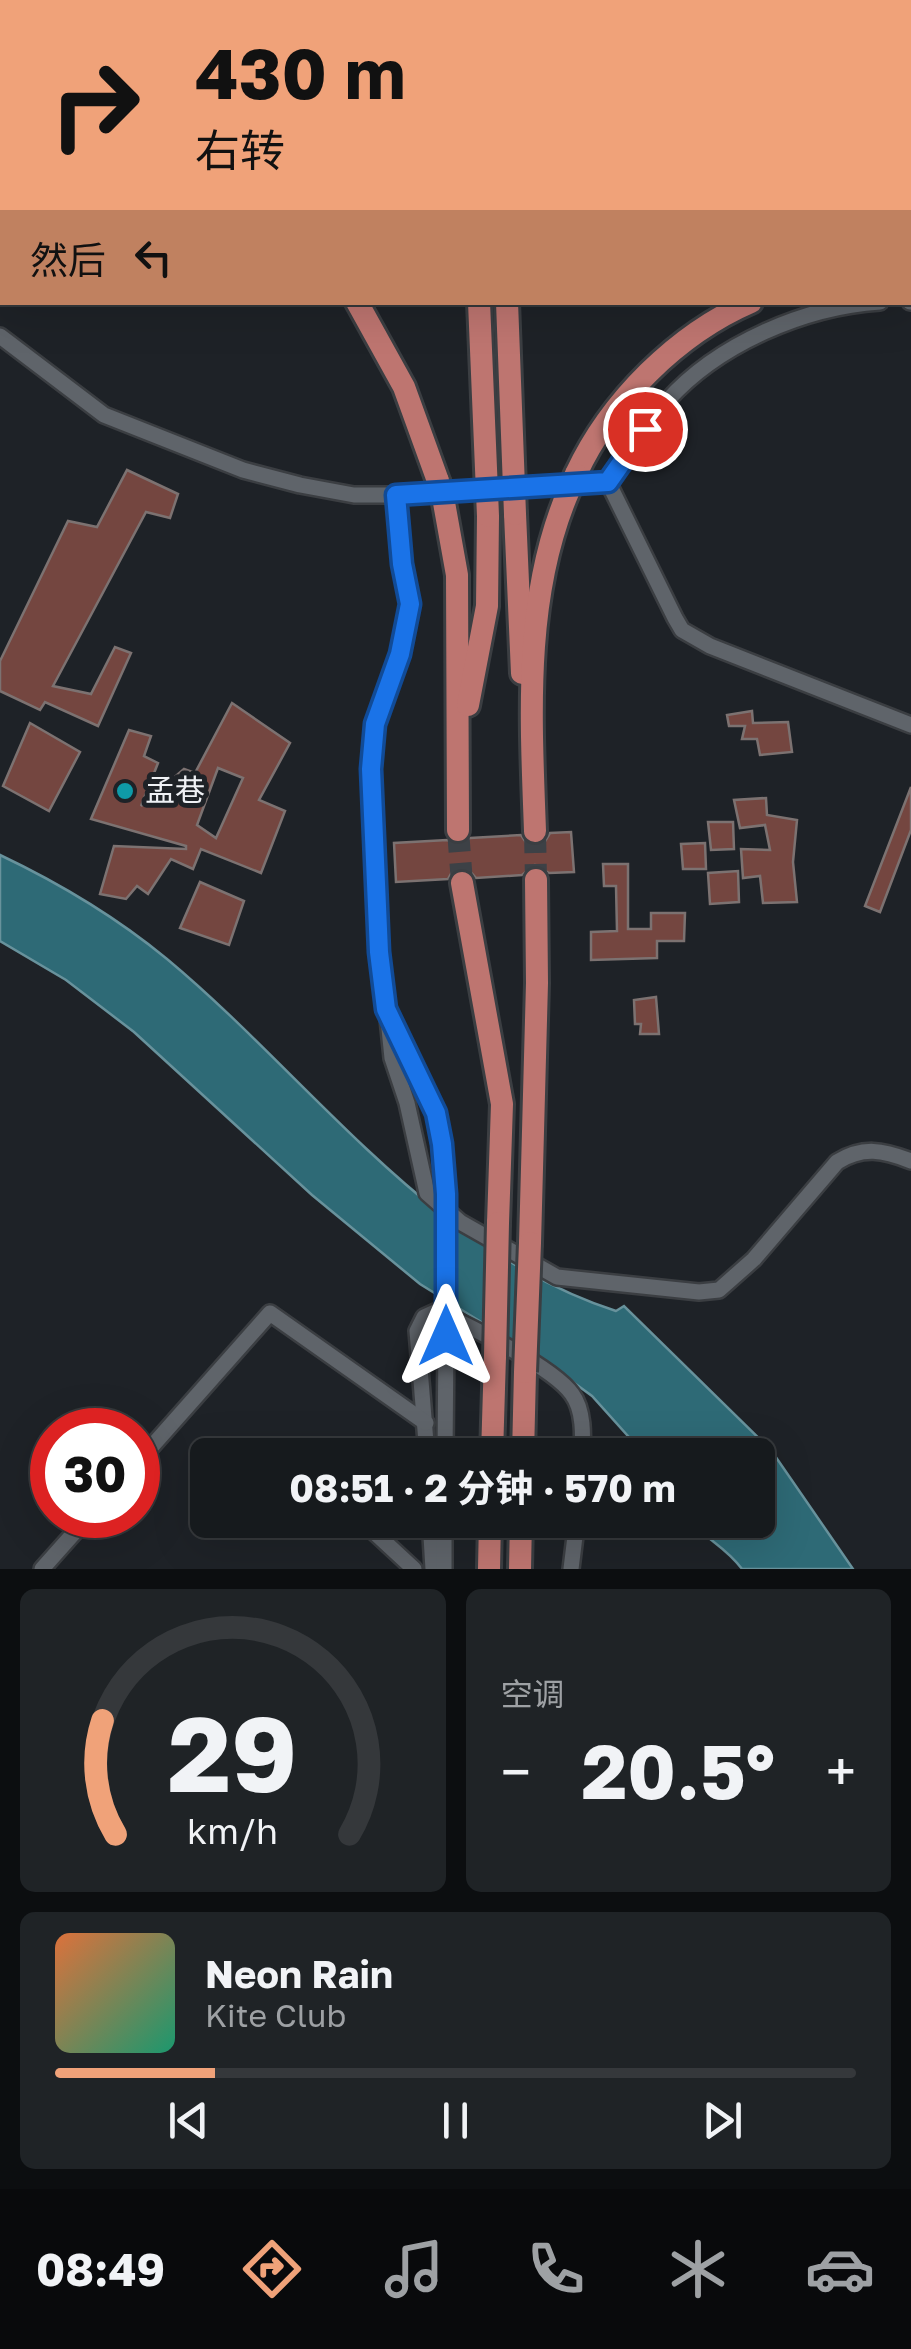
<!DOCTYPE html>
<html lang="zh">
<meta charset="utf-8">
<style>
:root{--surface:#161a1d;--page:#1f2326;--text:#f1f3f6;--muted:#9ea1a4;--line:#35383b;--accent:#f0a279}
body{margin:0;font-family:"Golos Text","Noto Sans SC",sans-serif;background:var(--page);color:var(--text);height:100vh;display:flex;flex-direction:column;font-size:38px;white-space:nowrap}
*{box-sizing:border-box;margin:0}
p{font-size:32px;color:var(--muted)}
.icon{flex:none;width:55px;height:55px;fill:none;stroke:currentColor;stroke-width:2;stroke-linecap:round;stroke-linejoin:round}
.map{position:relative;height:1569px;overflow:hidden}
.details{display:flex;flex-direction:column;gap:20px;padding:20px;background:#0c0e10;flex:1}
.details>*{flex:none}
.guide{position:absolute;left:0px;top:0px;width:912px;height:305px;box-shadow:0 10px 40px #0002,0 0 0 2px var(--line);background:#f0a279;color:#111;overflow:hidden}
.speed{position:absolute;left:30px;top:1408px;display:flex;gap:20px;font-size:50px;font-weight:700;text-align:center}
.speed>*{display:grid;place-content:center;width:130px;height:130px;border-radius:50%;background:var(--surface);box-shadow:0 10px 40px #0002,0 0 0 2px var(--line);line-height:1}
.speed .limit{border:15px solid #d22;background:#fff;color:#111}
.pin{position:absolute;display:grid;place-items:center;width:85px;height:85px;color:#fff;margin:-42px;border:5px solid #fff;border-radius:50%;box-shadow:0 2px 10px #0007}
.me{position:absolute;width:110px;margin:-55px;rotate:0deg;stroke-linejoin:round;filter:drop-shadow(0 0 8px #0008)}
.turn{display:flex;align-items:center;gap:35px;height:210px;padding:0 30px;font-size:45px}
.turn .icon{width:130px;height:130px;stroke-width:2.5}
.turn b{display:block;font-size:70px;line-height:85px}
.then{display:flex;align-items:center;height:95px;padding:0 30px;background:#0003;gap:20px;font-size:38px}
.big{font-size:75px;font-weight:700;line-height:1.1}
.details .widget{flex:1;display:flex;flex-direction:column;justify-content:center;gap:15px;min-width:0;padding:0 35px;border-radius:15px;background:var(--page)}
.details .dial{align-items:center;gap:0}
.dial svg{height:260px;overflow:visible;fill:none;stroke:var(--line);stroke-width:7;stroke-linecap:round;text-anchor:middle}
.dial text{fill:var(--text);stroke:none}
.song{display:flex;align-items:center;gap:30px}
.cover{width:120px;height:120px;border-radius:15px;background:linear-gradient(135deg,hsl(20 70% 55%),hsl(160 70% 35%))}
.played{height:10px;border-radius:5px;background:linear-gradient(90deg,var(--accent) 20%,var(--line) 20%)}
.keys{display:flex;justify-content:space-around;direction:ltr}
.heat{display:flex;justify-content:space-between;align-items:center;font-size:55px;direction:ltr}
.details .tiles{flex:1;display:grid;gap:20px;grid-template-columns:1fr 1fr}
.widget:last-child{grid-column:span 2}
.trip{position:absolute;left:190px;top:1438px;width:585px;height:100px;border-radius:15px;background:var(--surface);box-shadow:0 10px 40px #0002,0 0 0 2px var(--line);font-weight:700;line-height:100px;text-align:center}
.menu{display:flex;height:160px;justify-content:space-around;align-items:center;background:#090a0c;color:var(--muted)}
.menu .icon{width:70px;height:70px}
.menu .current{color:var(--accent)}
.menu b{font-size:45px;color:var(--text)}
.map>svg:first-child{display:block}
.water{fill:#2e6a76;stroke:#68929c;stroke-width:2.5}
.building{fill:#744640;stroke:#7c7271;stroke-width:2.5;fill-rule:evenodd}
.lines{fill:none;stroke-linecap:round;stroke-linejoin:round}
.highway-tunnel{stroke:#3d4146;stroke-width:22;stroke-dasharray:22 11;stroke-linecap:butt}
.minor-casing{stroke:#3b3e42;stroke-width:20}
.highway-casing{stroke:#3b3e42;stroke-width:28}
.minor{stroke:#5f646a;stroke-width:15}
.highway{stroke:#be7570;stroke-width:22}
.minor-bridge-casing{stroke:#3b3e42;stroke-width:20;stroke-linecap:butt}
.highway-bridge-casing{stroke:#3b3e42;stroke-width:28;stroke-linecap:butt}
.minor-bridge{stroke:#5f646a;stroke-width:15}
.highway-bridge{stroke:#be7570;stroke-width:22}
.route-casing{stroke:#114b97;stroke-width:25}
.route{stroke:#1a73e8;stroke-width:18}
.culture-dot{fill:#0f9aa8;stroke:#1e2227;stroke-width:4}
.labels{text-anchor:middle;stroke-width:10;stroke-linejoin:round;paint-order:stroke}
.poi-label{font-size:30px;fill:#eff1f5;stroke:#1e2227;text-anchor:start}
</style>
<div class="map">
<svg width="911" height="1569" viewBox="0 0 911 1569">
<rect width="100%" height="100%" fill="#1e2227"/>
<path class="water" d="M0 855C59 883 116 917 167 959 312 1080 430 1251 616 1311L624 1306 771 1450 853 1569H742C727 1548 706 1539 689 1520H758V1455H645L592 1396 544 1361 420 1284 312 1195 134 1032 66 980 0 941Z"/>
<g class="building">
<path d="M127 470 178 494 170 518 146 512 53 686 91 694 115 647 131 653 98 726 45 702 40 710 0 691V661L68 521 97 527Z"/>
<path d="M232 703 290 743 259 800 285 811 261 873 201 849 193 869 171 859 148 894 137 886 126 899 100 894 114 846 186 849V846L91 819 129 730 151 736 144 756 158 763 141 806 184 769 195 773ZM218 768 243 778 216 838 197 825Z"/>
<path d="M752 711 753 723 788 722 792 752 760 755 757 739H742L745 726H729L727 715Z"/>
<path d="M30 723 80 752 49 811 3 786Z"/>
<path d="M911 787V830L880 912 865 906Z"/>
<path d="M766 798 767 815 797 820 793 862 797 902 763 903 760 876 743 878 741 849 770 850 765 825 740 828 734 800Z"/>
<path d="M708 822H733L734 849 711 850Z"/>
<path d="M571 832 574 872 549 873 535 865 522 875 476 878 468 869 460 868 452 872 448 879 396 882 394 843 447 840 459 845 470 838 521 835 527 844 537 846 544 843 550 833Z"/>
<path d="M705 843 706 869H683L681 844Z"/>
<path d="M603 864H628V929H651V913H685L684 941H657V958L591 960V932L617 931 616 886H604Z"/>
<path d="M738 871 739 902 710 904 708 873Z"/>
<path d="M200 882 244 901 229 945 180 928Z"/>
<path d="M656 997 659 1034H640L641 1024H635L634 1000Z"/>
</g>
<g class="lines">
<g class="highway-tunnel">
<path d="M458 830 462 883"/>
<path d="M535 831 536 880"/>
</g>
<g class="minor-casing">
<g id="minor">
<path d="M880 302C804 307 718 344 667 401 645 426 627 455 608 482L675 618 682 630 710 646 911 725"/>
<path d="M910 302H911"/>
<path d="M0 336 104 415 243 470 300 485 354 495H397L608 482"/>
<path d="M397 495 403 564 410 604 400 653 375 725 371 769 379 952 387 1009 436 1113 446 1194"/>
<path d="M387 1009 392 1058 407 1103 427 1193 460 1222 557 1277 699 1292 719 1290 754 1259 837 1162C863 1146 883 1150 911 1161"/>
<path d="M427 1455 417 1331 424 1317 437 1311C469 1326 553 1367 572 1394 584 1410 583 1436 582 1455"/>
<path d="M445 1455 446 1337"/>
<path d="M138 1462 270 1313 426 1423"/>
<path d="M361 1520 414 1569"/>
<path d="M430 1520 433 1569"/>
<path d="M42 1569 90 1515"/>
<path d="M444 1569V1520"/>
<path d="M571 1569 577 1520"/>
</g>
</g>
<g class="highway-casing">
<g id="highway">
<path d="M182 0 191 2"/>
<path d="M447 0V2"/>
<path d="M496 0V2"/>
<path d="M754 0 775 2"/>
<path d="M0 19 2 20"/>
<path d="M910 20H911"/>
<path d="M910 269 911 270"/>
<path d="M357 302 404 387 438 481"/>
<path d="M576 474C610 401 677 334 751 302"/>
<path d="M443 497 457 575 458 830"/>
<path d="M515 514 522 673"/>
<path d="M468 705 487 606 488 516"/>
<path d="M535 831C531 718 523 596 569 490"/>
<path d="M462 883 502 1104 498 1223"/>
<path d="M530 1243 537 983 536 880"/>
<path d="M492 1455 495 1356"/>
<path d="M523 1455 525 1372"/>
<path d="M489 1569 490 1520"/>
<path d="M520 1569 521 1520"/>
</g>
</g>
<use href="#minor" class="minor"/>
<use href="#highway" class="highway"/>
<g class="minor-bridge-casing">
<path id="minor-bridge" d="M446 1337V1194"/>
</g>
<g class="highway-bridge-casing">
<g id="highway-bridge">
<path d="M479 302 488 516"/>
<path d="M507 302 515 514"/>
<path d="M438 481 443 497"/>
<path d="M569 490 576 474"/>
<path d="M495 1356 498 1223"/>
<path d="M525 1372 530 1243"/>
</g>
</g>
<use href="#minor-bridge" class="minor-bridge"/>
<use href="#highway-bridge" class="highway-bridge"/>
</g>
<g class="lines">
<g class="route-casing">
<path id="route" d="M446 1336V1194L442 1144 436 1113 386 1009 379 952 371 769 375 724 400 654 410 604 402 564 396 495 608 482 645 429"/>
</g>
<use href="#route" class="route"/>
</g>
<circle class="culture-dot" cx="125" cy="791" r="10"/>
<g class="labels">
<g class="poi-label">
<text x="145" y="801">孟巷</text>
</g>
</g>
</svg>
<div class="speed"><div class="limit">30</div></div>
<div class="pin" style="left:645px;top:429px;background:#d93025"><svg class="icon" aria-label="arrive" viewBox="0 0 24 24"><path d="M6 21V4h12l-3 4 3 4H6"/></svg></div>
<svg class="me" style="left:446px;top:1336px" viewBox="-20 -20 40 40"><path d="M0-17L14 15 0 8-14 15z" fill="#1a73e8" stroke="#fff" stroke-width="4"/></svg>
<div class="trip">08:51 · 2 分钟 · 570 m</div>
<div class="guide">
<div class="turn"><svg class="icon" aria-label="right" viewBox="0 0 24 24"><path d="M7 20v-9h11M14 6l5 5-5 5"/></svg><div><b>430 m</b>右转</div></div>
<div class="then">然后<svg class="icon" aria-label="left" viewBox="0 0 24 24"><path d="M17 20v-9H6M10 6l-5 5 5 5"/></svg></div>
</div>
</div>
<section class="details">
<div class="tiles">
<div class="widget dial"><svg viewBox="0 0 100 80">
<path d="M14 69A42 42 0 1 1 86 69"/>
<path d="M14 69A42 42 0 0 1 10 34" stroke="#f0a279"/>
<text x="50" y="56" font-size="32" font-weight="700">29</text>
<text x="50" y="72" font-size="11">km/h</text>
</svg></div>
<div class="widget"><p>空调</p>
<div class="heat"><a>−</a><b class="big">20.5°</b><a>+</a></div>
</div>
<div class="widget">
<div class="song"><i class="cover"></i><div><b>Neon Rain</b><p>Kite Club</p></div></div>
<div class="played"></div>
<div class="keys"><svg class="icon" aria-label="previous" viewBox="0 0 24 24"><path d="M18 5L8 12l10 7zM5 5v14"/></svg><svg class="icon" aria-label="pause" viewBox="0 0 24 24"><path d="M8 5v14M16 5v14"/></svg><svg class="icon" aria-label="next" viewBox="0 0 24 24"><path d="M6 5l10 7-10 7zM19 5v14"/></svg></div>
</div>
</div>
</section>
<nav class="menu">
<b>08:49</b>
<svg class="icon current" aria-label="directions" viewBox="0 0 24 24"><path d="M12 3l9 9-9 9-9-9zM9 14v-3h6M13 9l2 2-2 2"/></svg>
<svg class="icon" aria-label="music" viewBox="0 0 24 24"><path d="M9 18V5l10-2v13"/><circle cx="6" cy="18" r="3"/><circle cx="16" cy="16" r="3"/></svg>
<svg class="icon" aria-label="phone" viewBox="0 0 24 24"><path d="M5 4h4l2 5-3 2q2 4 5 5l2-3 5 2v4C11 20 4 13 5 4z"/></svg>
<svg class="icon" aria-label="climate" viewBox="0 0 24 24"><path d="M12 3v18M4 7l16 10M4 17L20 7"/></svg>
<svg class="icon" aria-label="car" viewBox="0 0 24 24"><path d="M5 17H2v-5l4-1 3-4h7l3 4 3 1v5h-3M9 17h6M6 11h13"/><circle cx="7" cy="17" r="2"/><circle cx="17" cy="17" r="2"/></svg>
</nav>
